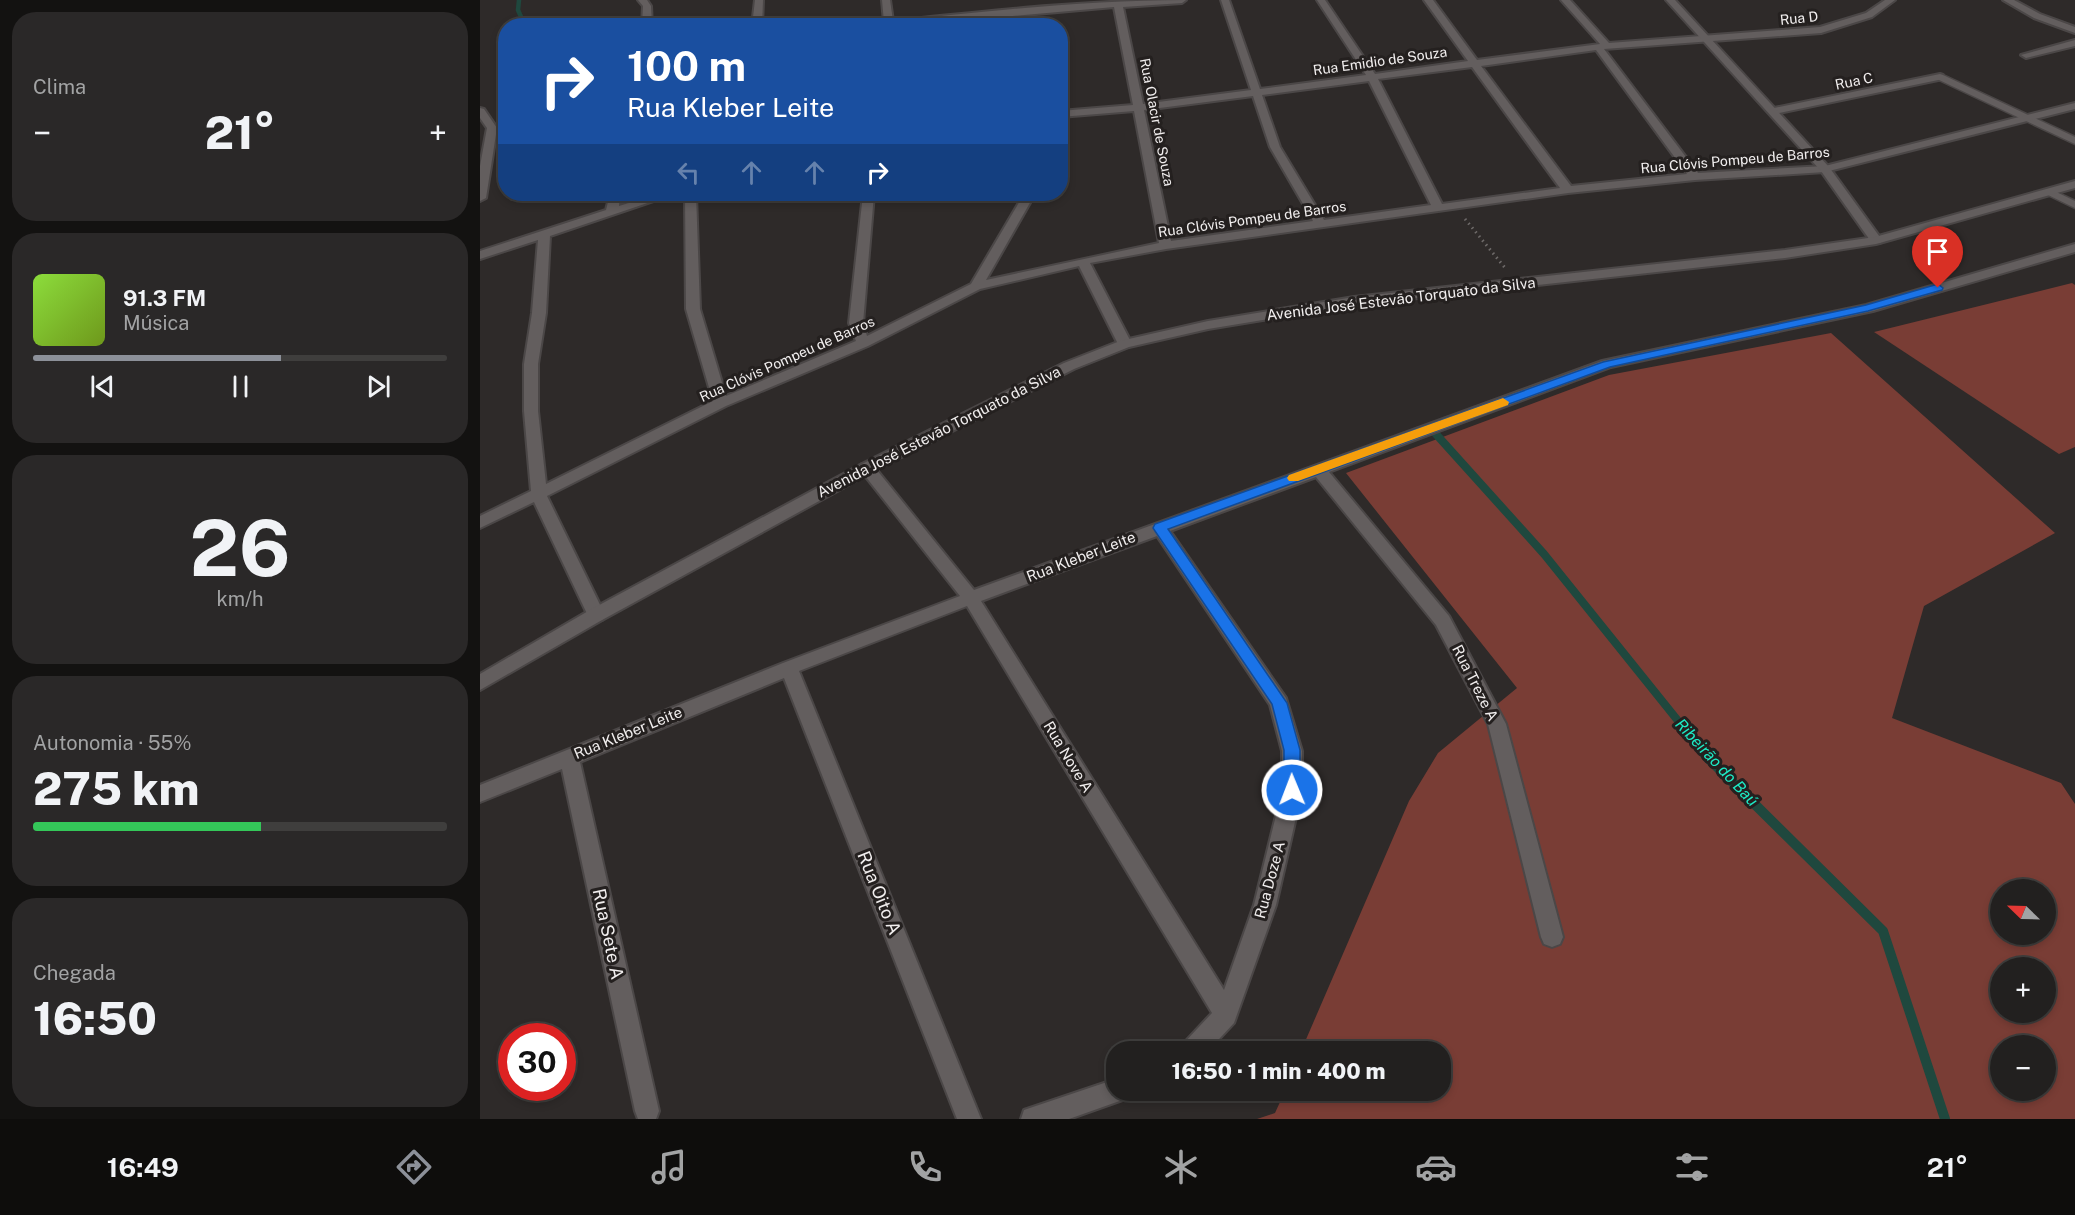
<!DOCTYPE html>
<html lang="pt">
<meta charset="utf-8">
<style>
:root{--surface:#22201f;--page:#2a2828;--text:#f1f3f6;--muted:#a2a3a4;--line:#3f3e3d;--accent:#8c9099}
body{margin:0;font-family:"Public Sans",sans-serif;background:var(--page);color:var(--text);height:100vh;display:flex;flex-direction:column;font-size:22px;white-space:nowrap}
*{box-sizing:border-box;margin:0}
p{font-size:20px;color:var(--muted)}
.icon{flex:none;width:33px;height:33px;fill:none;stroke:currentColor;stroke-width:2;stroke-linecap:round;stroke-linejoin:round}
.map{position:relative;flex:1;overflow:hidden}
.side{display:flex;flex-direction:column;gap:12px;padding:12px;background:#131211;width:480px}
.side>*{flex:none}
.guide{position:absolute;left:18px;top:18px;width:570px;height:183px;border-radius:24px;box-shadow:0 3px 9px #0003,0 0 0 2px var(--line);background:#1a4fa0;color:#fff;overflow:hidden}
.needle{width:39px;rotate:293deg}
.fabs{position:absolute;left:1510px;top:879px;display:grid;gap:12px}
.fabs a{display:grid;place-items:center;width:66px;height:66px;border-radius:50%;background:var(--surface);box-shadow:0 3px 9px #0003,0 0 0 2px var(--line);font-size:30px}
.speed{position:absolute;left:18px;top:1023px;display:flex;gap:12px;font-size:30px;font-weight:700;text-align:center}
.speed>*{display:grid;place-content:center;width:78px;height:78px;border-radius:50%;background:var(--surface);box-shadow:0 3px 9px #0003,0 0 0 2px var(--line);line-height:1}
.speed .limit{border:9px solid #d22;background:#fff;color:#111}
.pin{position:absolute;display:grid;place-items:center;width:51px;height:51px;color:#fff;margin:-62px -26px;border-radius:50% 50% 50% 0;rotate:-45deg;box-shadow:0 0 6px #0007}
.pin .icon{rotate:45deg}
.me{position:absolute;width:66px;margin:-33px;rotate:359deg;stroke-linejoin:round;filter:drop-shadow(0 0 4px #0008)}
.turn{display:flex;align-items:center;gap:21px;height:126px;padding:0 30px;font-size:27px}
.turn .icon{width:78px;height:78px;stroke-width:2.5}
.turn b{display:block;font-size:42px;line-height:51px}
.lanes{display:flex;align-items:center;height:57px;padding:0 30px;background:#0003;justify-content:center;gap:30px;direction:ltr}
.lanes .off{opacity:.35}
.big{font-size:45px;font-weight:800;line-height:1.1}
.side .tile{flex:1;display:flex;flex-direction:column;justify-content:center;gap:9px;min-width:0;padding:0 21px;border-radius:24px;background:var(--page)}
.side .dial{align-items:center;gap:0}
.dial b{font-size:78px;line-height:1}
.song{display:flex;align-items:center;gap:18px}
.cover{width:72px;height:72px;border-radius:9px;background:linear-gradient(135deg,hsl(90 70% 55%),hsl(80 70% 35%))}
.played{height:6px;border-radius:3px;background:linear-gradient(90deg,var(--accent) 60%,var(--line) 60%)}
.keys{display:flex;justify-content:space-around;direction:ltr}
.heat{display:flex;justify-content:space-between;align-items:center;font-size:33px;direction:ltr}
.charge{height:9px;border-radius:4px;background:linear-gradient(90deg,#34c759 55%,var(--line) 0)}
.trip{position:absolute;left:626px;top:1041px;width:345px;height:60px;border-radius:24px;background:var(--surface);box-shadow:0 3px 9px #0003,0 0 0 2px var(--line);font-weight:800;line-height:60px;text-align:center}
.menu{display:flex;height:96px;justify-content:space-around;align-items:center;background:#0e0d0c;color:var(--muted)}
.menu .icon{width:42px;height:42px}
.menu .active{color:var(--accent)}
.menu b{font-size:27px;color:var(--text)}
main{display:flex;flex:1;min-height:0}
.map>svg:first-child{display:block}
.green{fill:#793d35;fill-rule:evenodd}
.lines{fill:none;stroke-linecap:round;stroke-linejoin:round}
.stream-far2{stroke:#1f483e;stroke-width:4.5}
.stream-far1{stroke:#1f483e;stroke-width:8}
.stream{stroke:#1f483e;stroke-width:10}
.service-casing{stroke:#4b4747;stroke-width:3}
.minor-casing{stroke:#4b4747;stroke-width:4}
.tertiary-casing{stroke:#4b4747;stroke-width:4}
.secondary-casing{stroke:#4b4747;stroke-width:4}
.path{stroke:#6e6a69;stroke-width:3;stroke-dasharray:1.5 4;stroke-linecap:butt}
.service{fill:#635e5e;fill-rule:evenodd}
.minor{fill:#635e5e;fill-rule:evenodd}
.tertiary{fill:#635e5e;fill-rule:evenodd}
.secondary{fill:#635e5e;fill-rule:evenodd}
.route{fill:#1a73e8;stroke:#114b97;stroke-width:1.5}
.slow{fill:#f59e0b}
.labels{text-anchor:middle;stroke-width:6;stroke-linejoin:round;paint-order:stroke}
.far-street-label{font-size:14px;fill:#f1eeee;stroke:#24201f}
.street-label{font-size:15px;fill:#f1eeee;stroke:#24201f}
.water-label{font-size:16px;font-style:italic;fill:#1debc6;stroke:#24201f}
.near-street-label{font-size:18px;fill:#f1eeee;stroke:#24201f}
</style>
<main>
<section class="side">
<div class="tile"><p>Clima</p>
<div class="heat"><a>−</a><b class="big">21°</b><a>+</a></div>
</div>
<div class="tile">
<div class="song"><i class="cover"></i><div><b>91.3 FM</b><p>Música</p></div></div>
<div class="played"></div>
<div class="keys"><svg class="icon" aria-label="previous" viewBox="0 0 24 24"><path d="M18 5L8 12l10 7zM5 5v14"/></svg><svg class="icon" aria-label="pause" viewBox="0 0 24 24"><path d="M8 5v14M16 5v14"/></svg><svg class="icon" aria-label="next" viewBox="0 0 24 24"><path d="M6 5l10 7-10 7zM19 5v14"/></svg></div>
</div>
<div class="tile dial"><b>26</b><p>km/h</p></div>
<div class="tile"><p>Autonomia · 55%</p><b class="big">275 km</b><div class="charge"></div></div>
<div class="tile"><p>Chegada</p><b class="big">16:50</b></div>
</section>
<div class="map">
<svg width="1595" height="1119" viewBox="0 0 1595 1119">
<rect width="100%" height="100%" fill="#2e2a29"/>
<g class="green">
<path d="M1592 283 1595 285V447L1579 454 1394 332Z"/>
<path d="M1351 333 1575 533 1444 606 1412 718 1581 783 1595 804V1119H777L795 1113 805 1091 960 1090V1052L821 1051 929 801 958 753 1037 688 866 473 1129 375ZM1521 890H1566V934H1521ZM1521 968H1566V1012H1521ZM1521 1046H1566V1090H1521Z"/>
</g>
<g class="lines">
<path class="stream-far2" d="M39 0 38 10 45 26"/>
<path class="stream-far1" d="M955 433 1064 554 1203 727"/>
<path class="stream" d="M1202 726 1228 758 1403 931 1465 1119"/>
<g class="service-casing">
<g id="service">
<path d="M1457 75H1463L1595 137V144L1457 79Z"/>
<path d="M1570 189 1595 201V208L1566 194 1565 192Z"/>
</g>
</g>
<g class="minor-casing">
<g id="minor">
<path d="M158 0H167L171 6 172 26H162L163 6Z"/>
<path d="M275 0H283L282 26H272Z"/>
<path d="M402 0H410L413 21C510 11 608 0 706 0L702 3 643 7 663 104 771 90 741 0H749L780 89 886 75 837 0H845L895 74 988 61 944 0H953L997 60 1120 44 1081 0H1090L1129 43 1340 27 1386 13 1405 0H1415L1392 17 1341 33 1124 49 1218 173 1345 166 1595 103V109L1345 172 1215 180 1088 193 686 249 610 263 652 344 645 348 638 344 599 266 500 289 388 346 246 406 67 496 125 615 122 620 116 621 110 620 54 502 0 528V516L51 491 44 411V364L52 313 58 240 0 259V251L126 210 130 194H140L139 206 178 194H194L70 236 66 313 58 364V411L66 484 233 401 206 309 205 194H216L220 309 246 396 376 341 369 323 383 194H394L383 323 387 336 491 284 544 194H555L506 280 679 243 654 111 580 117V111L653 105 634 7 419 26H383L404 22ZM1116 50 1207 174 1091 186 1001 66ZM992 67 1080 188 962 204 898 79ZM889 81 951 205 844 220 800 147 782 95ZM773 96 790 147 833 221 691 241 664 110Z"/>
<path d="M1523 0H1534L1560 14 1595 27V33L1554 18Z"/>
<path d="M1595 40V46L1546 58 1541 55Z"/>
<path d="M1460 74 1463 75V79L1294 114 1289 111 1294 108Z"/>
<path d="M0 108 4 109 17 128 6 198 0 201V166L7 128 0 118Z"/>
<path d="M1595 244V252L1393 311 1131 367 849 472 969 616 1026 724 1083 937 1080 944 1072 947 1064 944 1061 937 1008 724 956 625 836 477 690 531 806 698 822 751V791L796 905 754 1023 727 1052H700L703 1044 732 1013 487 606 319 671 501 1119H477L304 678 100 762 179 1111 176 1119H158L155 1111 82 769 0 802V785L303 663 480 596 382 472 379 468 382 464H392L494 590 1122 361 1386 305ZM677 536 790 705 802 751V791L774 905 744 990 501 601Z"/>
<path d="M636 1079V1090H652L648 1098 589 1119H541L544 1110Z"/>
</g>
</g>
<g class="tertiary-casing">
<path id="tertiary" d="M1186 0H1195L1349 167 1402 240 1400 243H1392L1341 171Z"/>
</g>
<g class="secondary-casing">
<path id="secondary" d="M1595 181V188L1396 244 1305 258 874 305 728 329 649 347 594 369 392 472 122 620 0 690V674L110 610 382 464 584 363 640 341 728 321 874 297 1305 250 1395 237Z"/>
</g>
<path class="path" d="M985 219 1026 269"/>
<use href="#service" class="service"/>
<use href="#minor" class="minor"/>
<use href="#tertiary" class="tertiary"/>
<use href="#secondary" class="secondary"/>
</g>
<path class="route" d="M1458 284 1463 288 1462 290 1388 311 1130 367 688 529 807 703 820 750V790L818 795 812 797 806 795 804 790V750L792 704 675 531 673 528 675 524 1123 362 1386 305Z"/>
<path class="slow" d="M1023 398 1029 402 1028 405 818 481H809L807 478 809 475Z"/>
<g class="labels">
<g class="far-street-label">
<text transform="translate(1319 18) rotate(-6)" y="5">Rua D</text>
<text transform="translate(900 61) rotate(-8)" y="5">Rua Emidio de Souza</text>
<text transform="translate(1374 81) rotate(-12)" y="5">Rua C</text>
<text transform="translate(677 122) rotate(79)" y="5">Rua Olacir de Souza</text>
<text transform="translate(1255 160) rotate(-5)" y="5">Rua Clóvis Pompeu de Barros</text>
<text transform="translate(772 219) rotate(-8)" y="5">Rua Clóvis Pompeu de Barros</text>
<text transform="translate(307 359) rotate(-24)" y="5">Rua Clóvis Pompeu de Barros</text>
</g>
<g class="street-label">
<text transform="translate(921 299) rotate(-7)" y="5">Avenida José Estevão Torquato da Silva</text>
<text transform="translate(459 432) rotate(-27)" y="5">Avenida José Estevão Torquato da Silva</text>
<text transform="translate(601 557) rotate(-21)" y="5">Rua Kleber Leite</text>
<text transform="translate(995 683) rotate(63)" y="5">Rua Treze A</text>
<text transform="translate(148 733) rotate(-22)" y="5">Rua Kleber Leite</text>
<text transform="translate(588 757) rotate(59)" y="5">Rua Nove A</text>
<text transform="translate(790 880) rotate(-75)" y="5">Rua Doze A</text>
</g>
<g class="water-label">
<text transform="translate(1237 762) rotate(47)" y="6">Ribeirão do Baú</text>
</g>
<g class="near-street-label">
<text transform="translate(399 893) rotate(68)" y="6">Rua Oito A</text>
<text transform="translate(128 934) rotate(78)" y="6">Rua Sete A</text>
</g>
</g>
</svg>
<div class="fabs">
<a><svg class="needle" viewBox="-14 -14 28 28"><path d="M0-13l5 13h-10z" fill="#e53935"/><path d="M0 13l5-13h-10z" fill="#a2a3a4"/></svg></a>
<a>+</a>
<a>−</a>
</div>
<div class="speed"><div class="limit">30</div></div>
<div class="pin" style="left:1458px;top:288px;background:#d93025"><svg class="icon" aria-label="arrive" viewBox="0 0 24 24"><path d="M6 21V4h12l-3 4 3 4H6"/></svg></div>
<svg class="me" style="left:812px;top:790px" viewBox="-20 -20 40 40"><circle r="17" fill="#1a73e8" stroke="#fff" stroke-width="3"/><path d="M0-11L8 9 0 5-8 9z" fill="#fff"/></svg>
<div class="trip">16:50 · 1 min · 400 m</div>
<div class="guide">
<div class="turn"><svg class="icon" aria-label="right" viewBox="0 0 24 24"><path d="M7 20v-9h11M14 6l5 5-5 5"/></svg><div><b>100 m</b>Rua Kleber Leite</div></div>
<div class="lanes"><svg class="icon off" aria-label="left" viewBox="0 0 24 24"><path d="M17 20v-9H6M10 6l-5 5 5 5"/></svg><svg class="icon off" aria-label="ahead" viewBox="0 0 24 24"><path d="M12 20V5M6 11l6-6 6 6"/></svg><svg class="icon off" aria-label="ahead" viewBox="0 0 24 24"><path d="M12 20V5M6 11l6-6 6 6"/></svg><svg class="icon" aria-label="right" viewBox="0 0 24 24"><path d="M7 20v-9h11M14 6l5 5-5 5"/></svg></div>
</div>
</div>
</main>
<nav class="menu">
<b>16:49</b>
<svg class="icon active" aria-label="directions" viewBox="0 0 24 24"><path d="M12 3l9 9-9 9-9-9zM9 14v-3h6M13 9l2 2-2 2"/></svg>
<svg class="icon" aria-label="music" viewBox="0 0 24 24"><path d="M9 18V5l10-2v13"/><circle cx="6" cy="18" r="3"/><circle cx="16" cy="16" r="3"/></svg>
<svg class="icon" aria-label="phone" viewBox="0 0 24 24"><path d="M5 4h4l2 5-3 2q2 4 5 5l2-3 5 2v4C11 20 4 13 5 4z"/></svg>
<svg class="icon" aria-label="climate" viewBox="0 0 24 24"><path d="M12 3v18M4 7l16 10M4 17L20 7"/></svg>
<svg class="icon" aria-label="car" viewBox="0 0 24 24"><path d="M5 17H2v-5l4-1 3-4h7l3 4 3 1v5h-3M9 17h6M6 11h13"/><circle cx="7" cy="17" r="2"/><circle cx="17" cy="17" r="2"/></svg>
<svg class="icon" aria-label="filters" viewBox="0 0 24 24"><path d="M4 7h16M4 17h16"/><circle cx="9" cy="7" r="2"/><circle cx="15" cy="17" r="2"/></svg>
<b>21°</b>
</nav>
